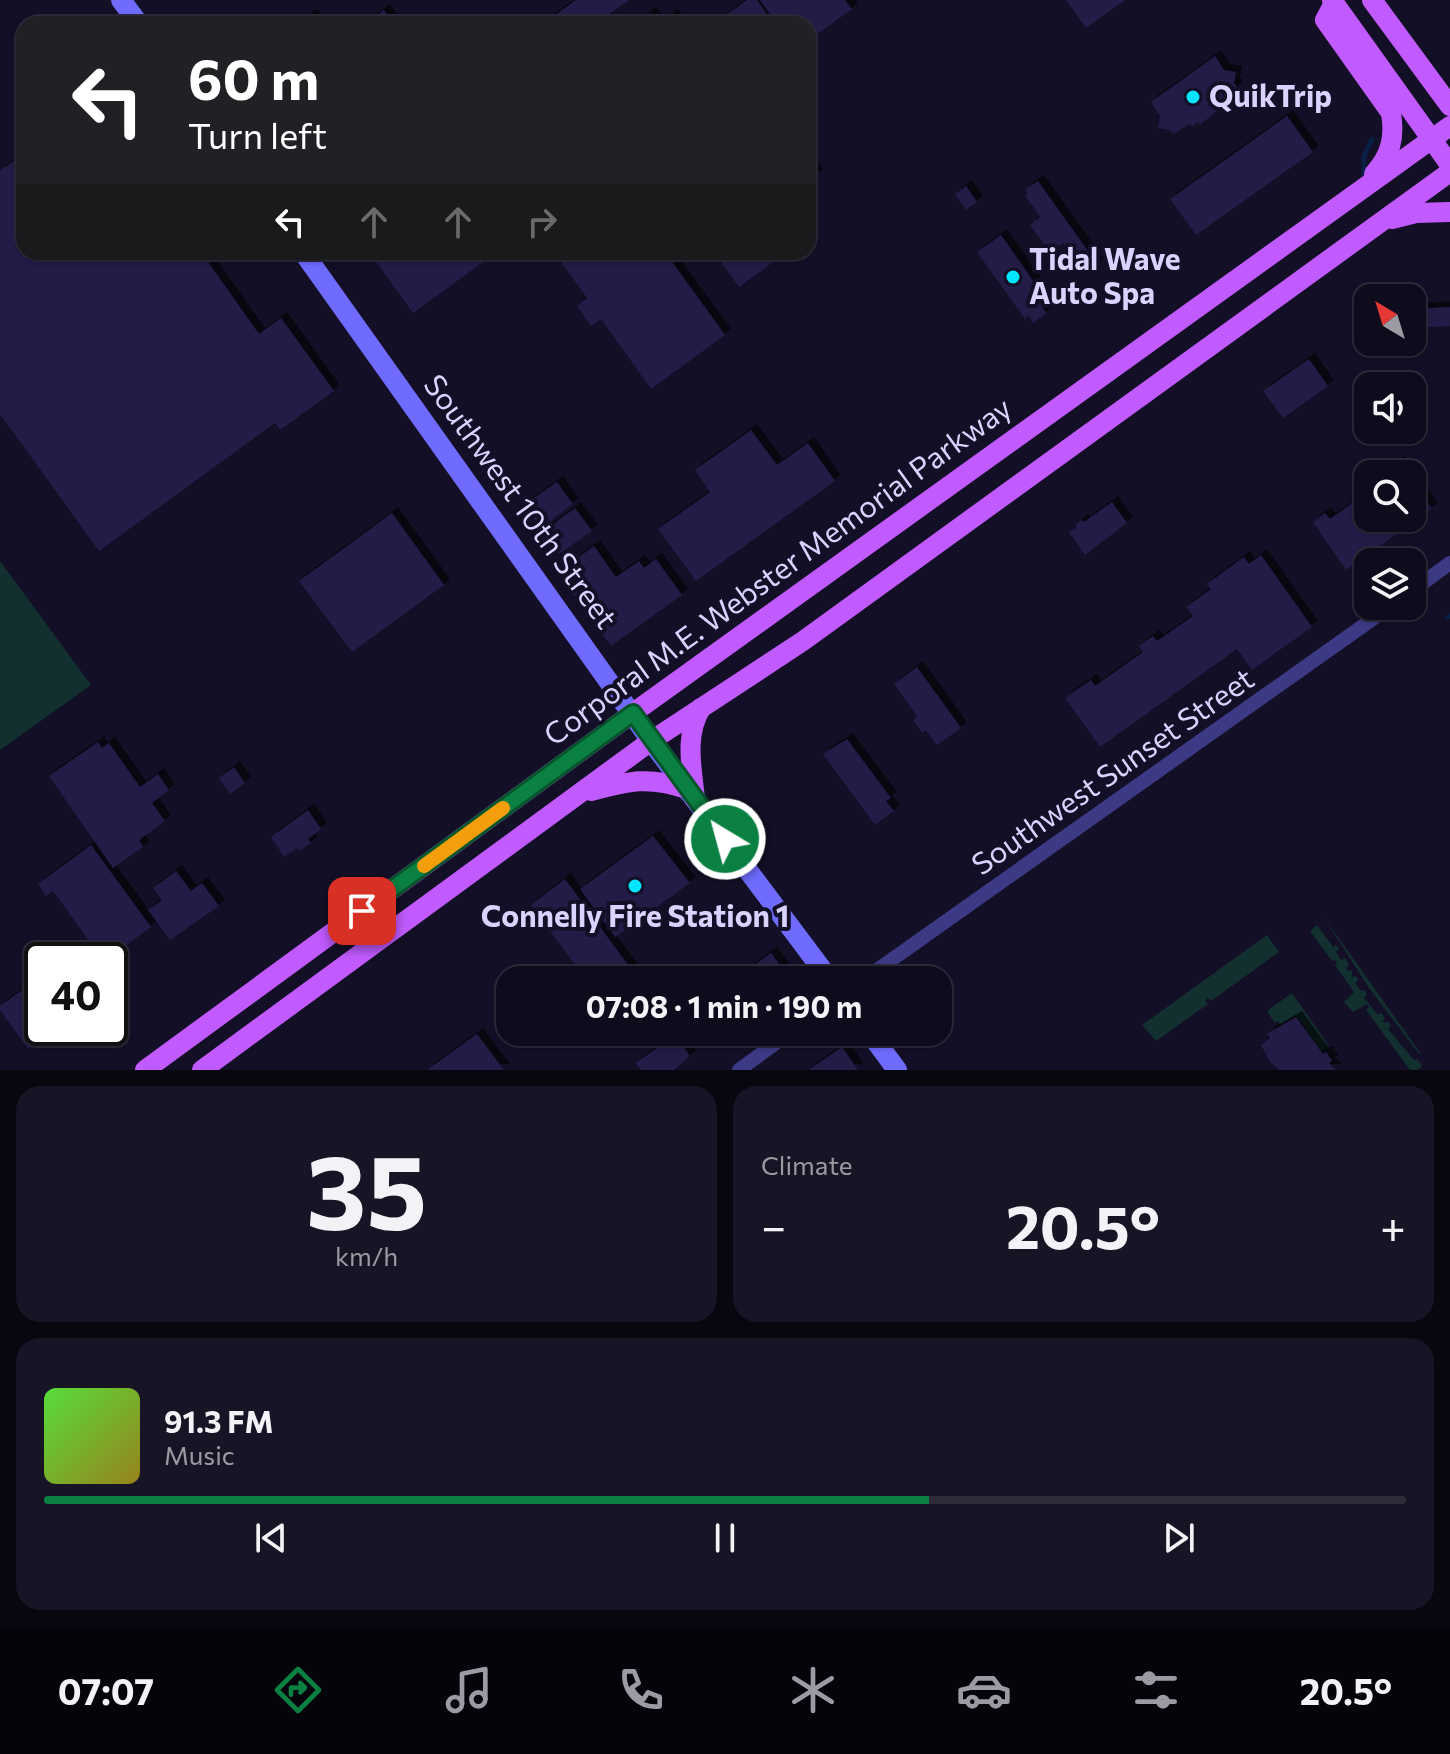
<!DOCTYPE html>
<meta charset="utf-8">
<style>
:root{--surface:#0e0b1c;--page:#171425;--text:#f1f3f6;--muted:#9b9ba3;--line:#2e2b3b;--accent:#0b8043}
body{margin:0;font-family:Commissioner,sans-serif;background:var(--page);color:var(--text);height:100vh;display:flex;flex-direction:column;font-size:30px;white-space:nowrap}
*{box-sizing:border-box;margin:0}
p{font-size:26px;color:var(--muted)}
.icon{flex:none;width:44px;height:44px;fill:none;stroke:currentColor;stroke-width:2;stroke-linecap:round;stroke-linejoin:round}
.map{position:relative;height:1070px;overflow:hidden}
.drawer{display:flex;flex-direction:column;gap:16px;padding:16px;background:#08060f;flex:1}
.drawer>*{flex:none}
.banner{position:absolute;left:16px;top:16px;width:800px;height:244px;border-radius:24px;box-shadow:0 2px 6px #0004,0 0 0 2px var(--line);background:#202124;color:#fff;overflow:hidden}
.needle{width:52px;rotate:322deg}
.controls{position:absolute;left:1354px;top:284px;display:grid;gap:16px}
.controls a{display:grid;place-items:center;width:72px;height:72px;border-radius:16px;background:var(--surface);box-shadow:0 2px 6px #0004,0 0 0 2px var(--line);font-size:40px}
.speed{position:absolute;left:24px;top:942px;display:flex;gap:16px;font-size:40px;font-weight:700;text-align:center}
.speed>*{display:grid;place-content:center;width:104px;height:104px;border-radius:50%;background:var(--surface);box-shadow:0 2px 6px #0004,0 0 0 2px var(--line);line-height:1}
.speed .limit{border:4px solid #111;border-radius:12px;background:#fff;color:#111}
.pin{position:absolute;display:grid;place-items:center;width:68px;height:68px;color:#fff;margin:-34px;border-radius:16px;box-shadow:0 4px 12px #0006}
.me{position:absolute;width:88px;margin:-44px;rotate:323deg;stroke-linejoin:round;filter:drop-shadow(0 0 6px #0008)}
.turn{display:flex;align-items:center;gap:28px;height:168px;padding:0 40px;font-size:36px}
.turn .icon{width:104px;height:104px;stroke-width:2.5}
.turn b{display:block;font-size:56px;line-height:68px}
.lanes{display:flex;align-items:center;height:76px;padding:0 40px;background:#0003;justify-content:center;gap:40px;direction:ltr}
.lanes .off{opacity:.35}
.big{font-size:60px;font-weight:700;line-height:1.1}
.drawer .tile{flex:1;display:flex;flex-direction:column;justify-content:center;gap:12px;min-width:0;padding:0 28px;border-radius:24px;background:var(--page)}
.drawer .dial{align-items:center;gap:0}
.dial b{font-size:104px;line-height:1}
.song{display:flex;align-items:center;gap:24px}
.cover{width:96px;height:96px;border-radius:12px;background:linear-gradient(135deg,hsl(110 70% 55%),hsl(50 70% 35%))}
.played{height:8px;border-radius:4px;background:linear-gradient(90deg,var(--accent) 65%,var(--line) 65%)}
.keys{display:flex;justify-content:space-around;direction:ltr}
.heat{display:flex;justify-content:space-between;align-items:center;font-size:44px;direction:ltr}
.drawer .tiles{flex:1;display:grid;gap:16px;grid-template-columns:1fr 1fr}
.tile:last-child{grid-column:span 2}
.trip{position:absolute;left:496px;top:966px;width:456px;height:80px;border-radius:24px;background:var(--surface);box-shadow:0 2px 6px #0004,0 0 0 2px var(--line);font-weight:700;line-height:80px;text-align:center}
.tabs{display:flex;height:128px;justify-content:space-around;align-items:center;background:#06040b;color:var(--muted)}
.tabs .icon{width:56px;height:56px}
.tabs .on{color:var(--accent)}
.tabs b{font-size:36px;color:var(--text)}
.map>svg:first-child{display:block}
.green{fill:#12302f}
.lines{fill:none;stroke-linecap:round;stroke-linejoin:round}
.stream{stroke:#0a1f44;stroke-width:5}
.building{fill:#241b47;filter:url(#shadow)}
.street{stroke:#3d3a85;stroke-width:14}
.secondary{stroke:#6f6bff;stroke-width:20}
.primary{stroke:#c25bff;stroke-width:20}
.route-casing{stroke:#07532c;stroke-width:20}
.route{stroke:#0b8043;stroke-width:14}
.slow{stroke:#f59e0b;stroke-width:14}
.poi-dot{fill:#00e5ff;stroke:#130f26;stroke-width:3}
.labels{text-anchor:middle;stroke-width:8;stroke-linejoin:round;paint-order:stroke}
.poi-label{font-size:30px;font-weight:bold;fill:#d9d4ff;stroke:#130f26;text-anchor:start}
.street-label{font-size:30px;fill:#d9d4ff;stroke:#130f26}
</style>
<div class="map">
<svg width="1450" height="1070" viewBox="0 0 1450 1070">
<defs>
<filter id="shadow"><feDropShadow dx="6" dy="-6" stdDeviation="0" flood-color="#0009"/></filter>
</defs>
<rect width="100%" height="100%" fill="#130f26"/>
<g class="green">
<path d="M0 561 91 685 0 750Z"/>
<path d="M1323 916 1421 1054 1420 1055 1369 988Z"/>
<path d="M1317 925 1333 947 1336 945 1339 949 1336 952 1341 960 1345 958 1349 965 1346 968 1348 971 1352 970V977L1356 976 1358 980 1355 983 1361 991 1364 990 1367 994 1364 998 1378 1015 1381 1013 1385 1018 1382 1021 1385 1023 1388 1021 1391 1026 1388 1029 1414 1060 1417 1059 1422 1066 1418 1070H1410L1366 1010 1369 1007 1367 1004 1353 1012 1344 1002 1354 992 1335 965 1337 963 1335 960 1332 961 1310 931Z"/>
<path d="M1267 935 1279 952 1211 1001 1208 998 1205 1001 1208 1004 1156 1041 1142 1025Z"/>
<path d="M1292 993 1329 1046 1322 1052 1296 1015 1281 1025 1278 1021 1275 1023 1267 1011Z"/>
</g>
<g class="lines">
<g class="stream">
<path d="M1364 175V156L1372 139"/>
<path d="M1448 617 1450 616"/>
</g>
</g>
<g class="building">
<path d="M576 0H629L595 24H543Z"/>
<path d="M747 0H757L774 24H735L728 14Z"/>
<path d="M760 0H845L852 9 808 41V24H777Z"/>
<path d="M1066 0H1125L1086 28Z"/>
<path d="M384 10 394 24H365Z"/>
<path d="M651 13 658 24H635Z"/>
<path d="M311 15 318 24H299Z"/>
<path d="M672 15 678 24H660Z"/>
<path d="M1215 56 1224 70 1236 72 1234 83 1237 87 1224 100 1226 103 1200 125 1198 122 1192 127 1190 124 1173 134 1170 130 1158 128 1160 116 1151 102Z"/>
<path d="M1287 116 1313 152 1196 235 1170 199Z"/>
<path d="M24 153V252H201L259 334 281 318 334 391 280 430 275 423 99 551 0 414V171Z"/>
<path d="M808 162 817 175 808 181Z"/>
<path d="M1038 181 1098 265 1086 274 1063 243 1050 253 1030 225 1040 217 1025 195 1028 194 1025 190Z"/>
<path d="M966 186 977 202 966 210 955 194Z"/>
<path d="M1001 235 1048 302 1042 307 1047 313 1033 323 1029 316 1025 319 977 252Z"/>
<path d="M369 252H497L413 313Z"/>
<path d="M554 252H665L725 335 651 389 601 319 591 326 577 306 587 298Z"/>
<path d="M714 252H787L739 287Z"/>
<path d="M1450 307V326L1412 328V309Z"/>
<path d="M1373 342H1394L1380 352Z"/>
<path d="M1309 359 1328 386 1283 418 1263 391Z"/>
<path d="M751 430 777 465 808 443 835 481 696 581 658 529 710 492 695 470Z"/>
<path d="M1399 462 1407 474H1381Z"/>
<path d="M1412 481 1432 509 1346 570 1313 522 1325 513 1330 519 1368 492V518H1412Z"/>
<path d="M557 482 573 504 541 528 524 505Z"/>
<path d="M1112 502 1127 523 1085 555 1069 532 1077 527 1075 525 1082 520 1084 522Z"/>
<path d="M575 508 592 531 559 554 543 532Z"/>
<path d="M392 513 444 585 352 652 299 581Z"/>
<path d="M594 546 616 577 639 561 644 568 656 559 682 595 611 646 571 591 579 585 575 578 581 574 572 562Z"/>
<path d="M1261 555 1312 627 1252 670 1237 649 1100 747 1065 698 1091 680 1095 686 1143 652 1139 646 1153 636 1157 641 1193 616 1186 607 1211 589 1207 584 1244 557 1249 564Z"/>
<path d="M917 667 961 728 937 745 926 730 922 733 913 720 917 716 894 684Z"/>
<path d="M847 739 891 798 886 801 894 811 875 825 823 754Z"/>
<path d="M98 742 102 748 109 743 140 787 158 774 169 790 152 803 165 821 139 840 143 847 113 868 49 776Z"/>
<path d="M234 767 245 783 230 794 219 778Z"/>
<path d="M308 810 321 829 308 839 311 843 300 851 297 848 284 857 271 837Z"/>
<path d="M653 836 690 883 615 937 580 889Z"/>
<path d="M91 845 151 927 106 960H103L53 891 46 896 38 884Z"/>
<path d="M176 871 191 891 202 883 219 906 170 940 148 910 162 900 153 888Z"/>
<path d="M565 879 634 973 624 980H586L531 905Z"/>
<path d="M771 953 791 980H737L736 978Z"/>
<path d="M36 980 42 988V1028H57L28 1049 0 1010V1006Z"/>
<path d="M1296 1017 1323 1054 1326 1052 1332 1061 1329 1063 1336 1070H1279L1270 1062 1261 1045 1270 1038 1267 1034Z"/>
<path d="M692 1032H723L703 1046Z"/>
<path d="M477 1034 504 1070H427Z"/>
<path d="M675 1035 690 1056 674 1070H641L636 1063Z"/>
<path d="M842 1047 858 1070H809Z"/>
</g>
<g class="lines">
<g class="street">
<path d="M1412 591 1450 563"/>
<path d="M863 980 1391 606"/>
<path d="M739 1070 791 1032"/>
</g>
<g class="secondary">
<path d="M121 0 139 24"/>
<path d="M303 252 651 741 830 980"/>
<path d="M869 1032 897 1070"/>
</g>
<g class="primary">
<path d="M1332 0 1450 165"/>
<path d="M1372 0 1450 106"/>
<path d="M1334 3 1325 20 1391 113C1395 137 1391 155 1374 174"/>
<path d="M1392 219 1416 213 1450 212"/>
<path d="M591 791C630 781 648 776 687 789"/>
<path d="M695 799C692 768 684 736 701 708"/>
<path d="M145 1070 633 713 1450 126"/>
<path d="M202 1070 651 741 803 641 1450 172"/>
</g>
</g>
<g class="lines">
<g class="route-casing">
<path id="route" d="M362 911 633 713 725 839"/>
</g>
<use href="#route" class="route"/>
<path class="slow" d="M424 866 503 808"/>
</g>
<g class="poi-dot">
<circle cx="1193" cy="97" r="8"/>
<circle cx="1013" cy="277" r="8"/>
<circle cx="635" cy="886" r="8"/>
</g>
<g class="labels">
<g class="poi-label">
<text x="1209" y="107">QuikTrip</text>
<text x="1029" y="270">Tidal Wave<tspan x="1029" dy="34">Auto Spa</tspan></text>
<text x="635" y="927" text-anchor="middle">Connelly Fire Station 1</text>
</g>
<g class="street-label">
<text transform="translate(520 502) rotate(54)" y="10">Southwest 10th Street</text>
<text transform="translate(778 572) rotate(-36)" y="10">Corporal M.E. Webster Memorial Parkway</text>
<text transform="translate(1113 772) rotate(-35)" y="10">Southwest Sunset Street</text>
</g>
</g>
</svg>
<div class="controls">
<a><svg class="needle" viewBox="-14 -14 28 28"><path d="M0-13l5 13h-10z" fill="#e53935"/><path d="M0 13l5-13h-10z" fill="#9b9ba3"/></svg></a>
<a><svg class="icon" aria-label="sound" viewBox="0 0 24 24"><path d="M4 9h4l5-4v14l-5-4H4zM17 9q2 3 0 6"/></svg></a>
<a><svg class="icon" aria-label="search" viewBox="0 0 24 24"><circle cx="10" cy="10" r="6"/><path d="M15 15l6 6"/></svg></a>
<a><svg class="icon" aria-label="layers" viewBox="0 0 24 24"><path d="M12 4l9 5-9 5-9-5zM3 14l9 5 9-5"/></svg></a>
</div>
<div class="speed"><div class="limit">40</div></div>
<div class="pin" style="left:362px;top:911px;background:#d93025"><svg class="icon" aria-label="arrive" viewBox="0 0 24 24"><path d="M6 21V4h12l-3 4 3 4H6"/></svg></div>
<svg class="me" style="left:725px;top:839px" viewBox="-20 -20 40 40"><circle r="17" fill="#0b8043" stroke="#fff" stroke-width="3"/><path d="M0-11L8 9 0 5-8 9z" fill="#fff"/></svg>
<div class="trip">07:08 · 1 min · 190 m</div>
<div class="banner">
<div class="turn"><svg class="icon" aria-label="left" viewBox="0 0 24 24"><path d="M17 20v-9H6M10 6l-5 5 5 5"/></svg><div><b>60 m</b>Turn left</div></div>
<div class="lanes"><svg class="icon" aria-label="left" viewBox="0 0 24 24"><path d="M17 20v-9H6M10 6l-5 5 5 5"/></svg><svg class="icon off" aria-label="ahead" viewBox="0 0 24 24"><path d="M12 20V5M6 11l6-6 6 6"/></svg><svg class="icon off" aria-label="ahead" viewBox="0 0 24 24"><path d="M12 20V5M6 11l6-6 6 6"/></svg><svg class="icon off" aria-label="right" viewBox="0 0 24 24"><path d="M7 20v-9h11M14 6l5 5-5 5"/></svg></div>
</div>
</div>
<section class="drawer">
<div class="tiles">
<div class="tile dial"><b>35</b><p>km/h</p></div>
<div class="tile"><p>Climate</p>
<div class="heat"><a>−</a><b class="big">20.5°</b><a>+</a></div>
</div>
<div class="tile">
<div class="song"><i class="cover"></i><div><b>91.3 FM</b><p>Music</p></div></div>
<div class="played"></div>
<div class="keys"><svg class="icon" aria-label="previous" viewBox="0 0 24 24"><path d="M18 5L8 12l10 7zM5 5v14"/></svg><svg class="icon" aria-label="pause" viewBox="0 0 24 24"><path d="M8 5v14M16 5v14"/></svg><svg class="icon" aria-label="next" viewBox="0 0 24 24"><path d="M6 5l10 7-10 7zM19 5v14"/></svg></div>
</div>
</div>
</section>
<nav class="tabs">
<b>07:07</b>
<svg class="icon on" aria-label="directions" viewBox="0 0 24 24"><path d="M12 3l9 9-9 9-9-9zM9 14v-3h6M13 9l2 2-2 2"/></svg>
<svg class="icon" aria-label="music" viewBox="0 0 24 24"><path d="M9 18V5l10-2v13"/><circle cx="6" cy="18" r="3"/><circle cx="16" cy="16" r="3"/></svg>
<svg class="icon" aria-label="phone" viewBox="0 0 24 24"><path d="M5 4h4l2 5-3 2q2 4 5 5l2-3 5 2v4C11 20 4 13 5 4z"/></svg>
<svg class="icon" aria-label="climate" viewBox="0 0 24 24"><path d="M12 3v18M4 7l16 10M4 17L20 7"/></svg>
<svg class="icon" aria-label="car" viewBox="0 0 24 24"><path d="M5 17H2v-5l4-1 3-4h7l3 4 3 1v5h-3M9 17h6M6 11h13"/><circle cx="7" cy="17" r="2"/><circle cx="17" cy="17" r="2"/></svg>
<svg class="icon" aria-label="filters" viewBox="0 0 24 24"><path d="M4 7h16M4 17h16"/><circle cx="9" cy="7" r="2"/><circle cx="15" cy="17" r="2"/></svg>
<b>20.5°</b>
</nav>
